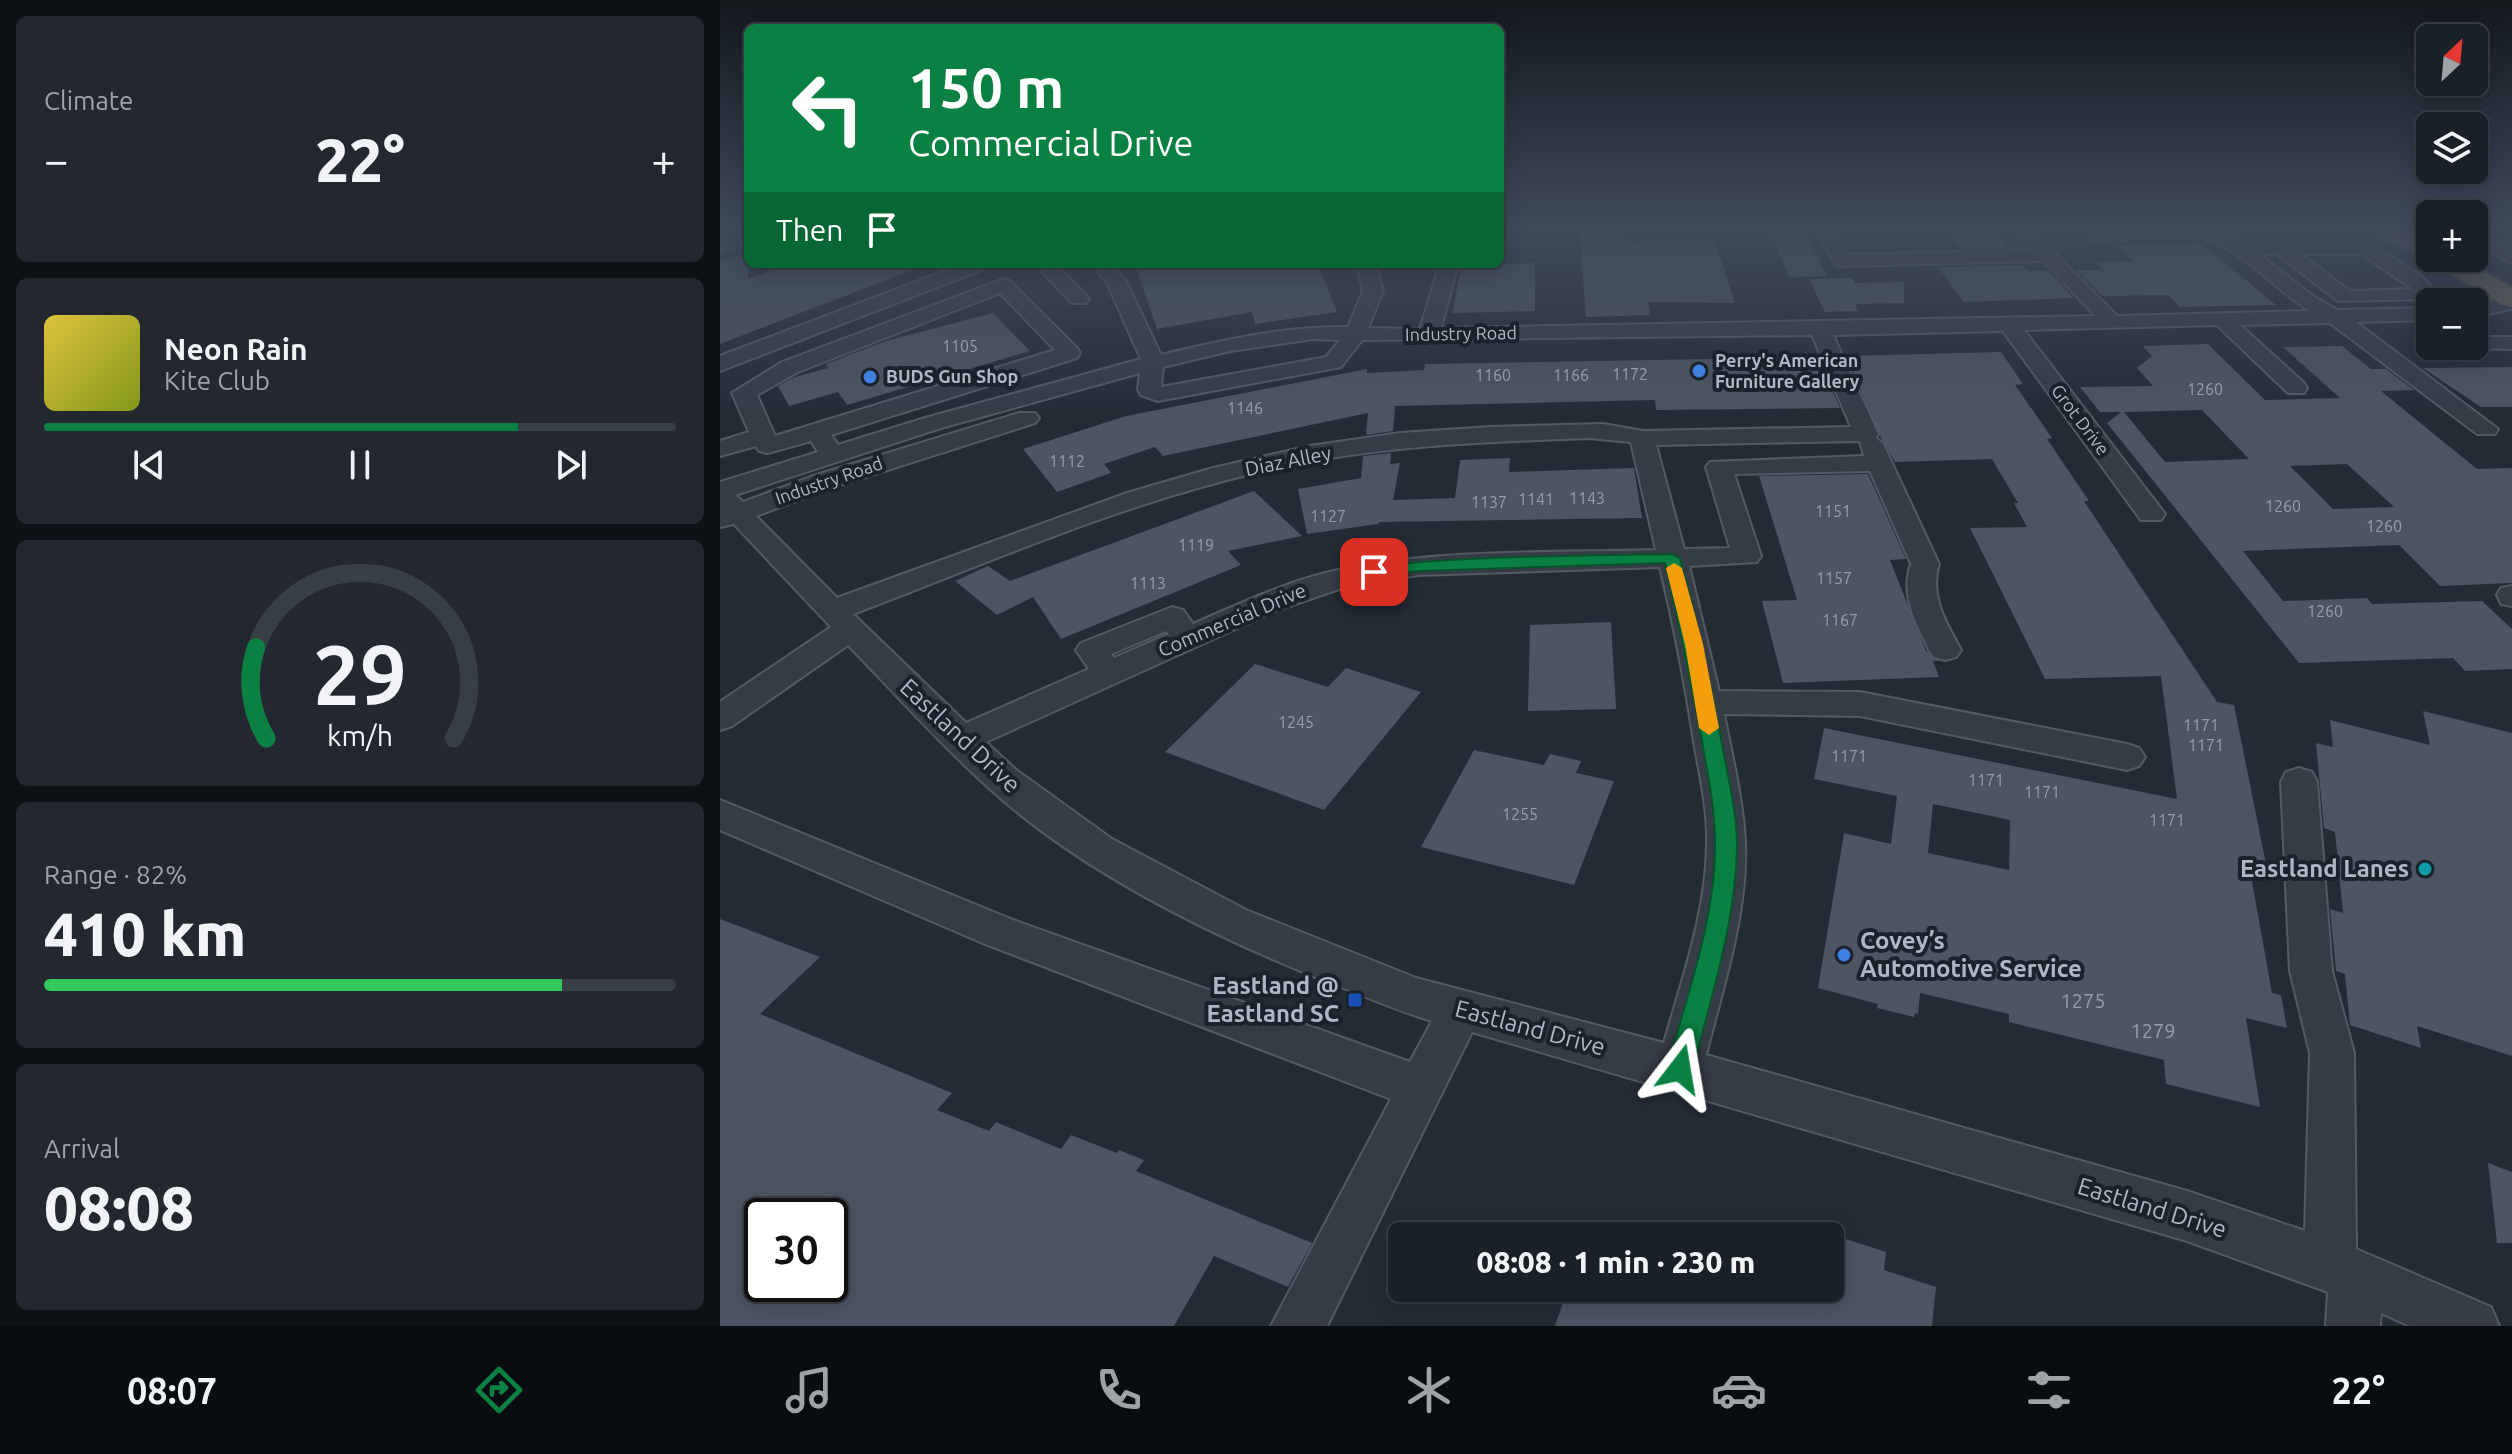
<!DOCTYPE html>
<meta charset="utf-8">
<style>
:root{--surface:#1a2028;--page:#232830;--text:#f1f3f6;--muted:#9fa3a8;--line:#383e45;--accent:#0b8043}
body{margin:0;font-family:Ubuntu,sans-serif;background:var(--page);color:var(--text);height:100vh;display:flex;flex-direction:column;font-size:30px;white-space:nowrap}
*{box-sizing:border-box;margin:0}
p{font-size:26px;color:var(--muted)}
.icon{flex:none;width:44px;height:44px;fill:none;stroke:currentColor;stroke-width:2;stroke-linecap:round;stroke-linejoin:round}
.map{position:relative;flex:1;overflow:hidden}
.drawer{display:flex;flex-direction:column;gap:16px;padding:16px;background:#0e1216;width:720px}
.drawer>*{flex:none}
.banner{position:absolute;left:24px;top:24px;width:760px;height:244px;border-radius:12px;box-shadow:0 4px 20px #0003,0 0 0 2px var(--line);background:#0b8043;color:#fff;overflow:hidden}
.needle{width:52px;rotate:26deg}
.fabs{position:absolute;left:1696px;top:24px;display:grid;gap:16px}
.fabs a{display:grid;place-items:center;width:72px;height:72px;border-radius:12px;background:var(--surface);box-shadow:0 4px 20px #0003,0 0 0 2px var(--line);font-size:40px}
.speed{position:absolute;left:24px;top:1198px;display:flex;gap:16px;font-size:40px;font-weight:700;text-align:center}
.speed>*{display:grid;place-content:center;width:104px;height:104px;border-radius:50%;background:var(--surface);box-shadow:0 4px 20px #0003,0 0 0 2px var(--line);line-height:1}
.speed .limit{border:4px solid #111;border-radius:12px;background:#fff;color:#111}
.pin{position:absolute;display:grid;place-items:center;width:68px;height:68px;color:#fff;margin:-34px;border-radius:16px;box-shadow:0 4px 12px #0006}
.me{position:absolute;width:88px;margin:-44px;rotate:14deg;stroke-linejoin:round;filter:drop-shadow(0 0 6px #0008)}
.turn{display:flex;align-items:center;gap:28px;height:168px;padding:0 32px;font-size:36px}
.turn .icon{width:104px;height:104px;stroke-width:2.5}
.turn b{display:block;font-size:56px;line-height:68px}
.then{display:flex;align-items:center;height:76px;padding:0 32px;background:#0003;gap:16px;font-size:30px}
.big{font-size:60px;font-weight:800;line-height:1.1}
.drawer .tile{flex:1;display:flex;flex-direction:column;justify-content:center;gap:12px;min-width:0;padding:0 28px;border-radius:12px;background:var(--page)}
.drawer .dial{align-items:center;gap:0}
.dial svg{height:208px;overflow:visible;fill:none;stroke:var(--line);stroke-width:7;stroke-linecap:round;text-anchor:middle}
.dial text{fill:var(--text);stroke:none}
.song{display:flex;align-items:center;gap:24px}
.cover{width:96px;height:96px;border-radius:12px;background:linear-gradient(135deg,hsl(50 70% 55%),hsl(70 70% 35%))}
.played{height:8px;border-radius:4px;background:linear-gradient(90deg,var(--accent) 75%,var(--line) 75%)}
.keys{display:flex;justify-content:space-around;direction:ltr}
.heat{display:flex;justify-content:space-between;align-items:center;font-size:44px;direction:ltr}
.charge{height:12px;border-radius:6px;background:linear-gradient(90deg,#34c759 82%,var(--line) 0)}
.trip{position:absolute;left:668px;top:1222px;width:456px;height:80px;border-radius:12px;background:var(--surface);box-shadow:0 4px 20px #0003,0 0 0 2px var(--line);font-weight:800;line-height:80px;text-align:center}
.menu{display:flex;height:128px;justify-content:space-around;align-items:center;background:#0a0d10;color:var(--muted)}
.menu .icon{width:56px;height:56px}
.menu .current{color:var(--accent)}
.menu b{font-size:36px;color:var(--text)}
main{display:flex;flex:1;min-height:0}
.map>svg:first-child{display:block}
.building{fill:#4c5561;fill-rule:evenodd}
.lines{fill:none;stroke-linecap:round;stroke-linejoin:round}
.minor-casing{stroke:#545a64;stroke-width:4}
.highway-casing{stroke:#414751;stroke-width:4}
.minor{fill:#363c46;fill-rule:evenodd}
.highway{fill:#6b6254;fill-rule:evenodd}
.rail{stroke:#5b636f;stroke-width:4;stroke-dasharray:5 5;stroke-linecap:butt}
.route{fill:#0b8043;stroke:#07532c;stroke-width:2}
.slow{fill:#f59e0b}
.shop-dot{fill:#3f7fe0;stroke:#1c222b;stroke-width:3}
.culture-dot{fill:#0f9aa8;stroke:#1c222b;stroke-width:3}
.transit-dot{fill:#1a4fb4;stroke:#1c222b;stroke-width:3}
.labels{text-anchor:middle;stroke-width:8;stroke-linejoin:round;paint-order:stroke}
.number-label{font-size:16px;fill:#989eaa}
.far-street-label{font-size:18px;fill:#b1b7c2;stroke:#1c222b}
.far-poi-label{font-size:18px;font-weight:bold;fill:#b1b7c2;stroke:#1c222b;text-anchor:start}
.street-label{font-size:20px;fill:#b1b7c2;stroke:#1c222b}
.near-number-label{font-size:20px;fill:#989eaa}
.near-street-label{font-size:24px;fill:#b1b7c2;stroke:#1c222b}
.near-poi-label{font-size:24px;font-weight:bold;fill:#b1b7c2;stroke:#1c222b;text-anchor:end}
</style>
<main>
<section class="drawer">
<div class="tile"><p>Climate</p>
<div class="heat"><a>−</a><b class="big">22°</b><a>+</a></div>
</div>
<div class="tile">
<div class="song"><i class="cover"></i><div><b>Neon Rain</b><p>Kite Club</p></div></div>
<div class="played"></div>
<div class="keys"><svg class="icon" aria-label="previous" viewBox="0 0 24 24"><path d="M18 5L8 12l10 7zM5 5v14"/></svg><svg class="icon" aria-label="pause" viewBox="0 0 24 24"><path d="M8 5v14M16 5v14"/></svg><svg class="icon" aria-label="next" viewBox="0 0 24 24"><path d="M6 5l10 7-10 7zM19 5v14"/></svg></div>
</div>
<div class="tile dial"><svg viewBox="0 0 100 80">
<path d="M14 69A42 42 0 1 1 86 69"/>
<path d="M14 69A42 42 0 0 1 10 34" stroke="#0b8043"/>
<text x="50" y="56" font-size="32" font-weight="700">29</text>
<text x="50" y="72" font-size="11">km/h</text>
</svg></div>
<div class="tile"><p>Range · 82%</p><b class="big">410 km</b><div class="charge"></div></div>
<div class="tile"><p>Arrival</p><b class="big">08:08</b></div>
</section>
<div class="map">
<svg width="1792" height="1326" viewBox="0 0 1792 1326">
<rect width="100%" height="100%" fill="#232b35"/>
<g class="building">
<path d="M859 229H891L907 242 995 240 1015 303 928 302 930 315 866 317Z"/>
<path d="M1048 229H1083L1107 276 1069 277Z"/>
<path d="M1274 232 1288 248 1240 249 1227 233Z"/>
<path d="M1482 244 1556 305 1460 307 1448 295 1382 296 1356 270H1383L1375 262 1413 261 1396 245Z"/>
<path d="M28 252V279L70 264 203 266 0 344V261Z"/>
<path d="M815 263V311L733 313 741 265Z"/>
<path d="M415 264H598L617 312 535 324 532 312 437 329Z"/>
<path d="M1302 265 1308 271H1329L1354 298 1244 302 1218 267Z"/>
<path d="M1132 278 1135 283 1184 282V303L1135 304 1138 311 1105 312 1089 279Z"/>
<path d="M273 313 310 351 127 405 118 392 69 406 58 386 75 377 108 368 106 364 166 341Z"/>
<path d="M1488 344 1545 400 1620 398 1563 347 1622 346 1651 369H1666L1694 390 1661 391 1757 469 1792 468V583L1720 586 1679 545 1523 551 1563 601 1647 598 1652 604 1762 601 1792 629V669L1745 671 1733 658 1579 663 1387 423 1401 412H1380L1360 387 1433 386 1417 368 1432 356 1423 346ZM1482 410 1529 459 1445 462 1404 412ZM1627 464 1674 507 1613 509 1570 466Z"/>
<path d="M1281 352 1303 384 1295 385 1332 438 1327 439 1369 501H1364L1497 702 1514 705 1548 874 1530 870 1552 993 1561 995 1567 1028 1526 1018 1540 1107 1446 1084 1444 1060 1289 1022V1014L1200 993 1198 1014 1195 1013 1194 1017 1157 1008 1158 1004 1098 988 1124 833 1171 844 1177 796 1094 779 1104 728 1457 799 1441 676 1325 679 1250 528 1307 527 1294 503H1298L1272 459 1175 462 1161 438 1126 356ZM1213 804 1290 820 1289 870 1208 853Z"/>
<path d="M1098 357 1120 408 936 410 935 400 675 406 673 431 646 435 648 413 443 456 435 447 384 464 391 473 337 492 303 449 406 416 647 369V373L704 370 705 364Z"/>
<path d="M1792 367V407H1761L1703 368Z"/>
<path d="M671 453 670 464 680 463 673 500 735 498 740 460 790 458 789 472 914 468 922 518 659 522 658 524 587 534 578 489 641 478 643 456Z"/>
<path d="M1148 474 1186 559 1170 560 1206 651 1218 661H1213L1219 677 1063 683 1042 601 1077 600 1039 476Z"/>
<path d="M534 491 582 536 508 551 521 565 341 639 313 597 277 615 235 581 268 566 290 581Z"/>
<path d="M891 622 896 709 808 711 810 625Z"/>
<path d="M535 664 608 687 626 668 701 692 604 810 445 752Z"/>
<path d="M1703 711 1792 733V1056L1697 1026 1701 1048 1630 1025 1625 974 1616 971 1610 909 1623 913 1615 832 1604 828 1596 743 1613 747 1610 720 1710 745Z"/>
<path d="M754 750 824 765 830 754 861 761 856 773 894 781 854 885 701 847Z"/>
<path d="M0 919 100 957 40 1014 232 1093 217 1110 269 1131 276 1122 341 1149 351 1135 397 1153 399 1150 424 1160 416 1171 592 1243 568 1287 494 1256 454 1326H0ZM42 1216H110V1284H42Z"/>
<path d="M1768 1163 1792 1172V1243H1777Z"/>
<path d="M1110 1234 1166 1252 1164 1270 1216 1287 1212 1326H835L848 1288H1110Z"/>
</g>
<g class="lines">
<g class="minor-casing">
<g id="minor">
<path d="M1096 229H1114L1128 255H1132L1313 250 1292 229H1311L1397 316 1589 311C1557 290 1529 257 1494 242 1466 230 1408 240 1377 241L1371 240 1362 229H1487L1506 234 1523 243H1636C1655 246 1712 276 1715 295L1712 299 1618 301 1557 254H1539L1593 296 1617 310 1710 308V320L1636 322 1778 429 1775 434H1757L1610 323 1520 325 1584 383 1587 388 1584 393H1568L1497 325 1304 330 1445 514 1441 520H1421L1283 331 1113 335 1158 434 1156 438 1163 444 1219 564C1209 596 1226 622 1241 650L1236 657 1225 660 1214 657 1209 650C1196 622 1180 596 1191 564L1150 471 1014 474 1041 556 1037 562 969 566 999 691 1140 692 1407 744 1419 748 1425 757 1419 766 1407 770 1140 716 1004 714C1012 756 1023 799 1025 842 1028 913 1003 987 986 1055L1467 1191 1585 1231 1590 1053 1570 971 1561 782 1566 772 1579 768 1592 772 1597 782 1612 971 1634 1053 1636 1249 1771 1307 1779 1326H1690L1661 1313 1660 1326H1606L1608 1292 1467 1241 752 1032 607 1326H551L671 1099 265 944 0 830V800L293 920 690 1062 712 1021C681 1012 651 999 621 987 502 941 363 874 268 787 219 743 175 693 128 645L12 726 0 730V702L111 627 14 524 0 527V482L98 452 91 441 48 453 39 451 36 446 0 456V441L29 432 12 393 62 362 283 279 290 281 357 348 360 353 357 358 111 435 118 445 205 418 421 359 387 283 372 264H391L406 281 441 355C503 340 564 326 628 327L643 291 637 264H655L663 291 648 328 700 329 720 264H738L721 328 1375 316 1324 261 1122 266 1115 264ZM1580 254H1641L1693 289 1630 291ZM280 293 335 350 55 436 37 395 78 372ZM1092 335 1131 427 923 431 883 424 770 427 680 433 590 446 493 468 407 493 117 598 36 516 111 488 315 423 319 418 315 413H299L93 476 23 502 15 495 221 428 420 373 418 390 421 395 438 401 621 367 642 340ZM593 339 620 340 606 357 441 387 443 367 510 351ZM869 438 911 442 936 550C833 553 725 549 623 569 572 579 521 603 473 624L463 610 452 607 361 643 356 650 369 669 246 723 133 614C268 563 402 503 544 471 651 446 759 442 869 438ZM1140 441 1144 456 990 462 986 467 1010 548 964 549 936 445ZM940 567C954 625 965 683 974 742 980 776 988 811 987 845 986 913 962 979 944 1043L696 978 526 910 392 839 295 769 266 742 555 611 628 586 698 575ZM446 631 449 634 394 658 391 654Z"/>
<path d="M1754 233 1792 250V263L1754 245Z"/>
<path d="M243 264H269L267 268 0 371V356Z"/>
<path d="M315 264H335L366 295 369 299 366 303H352Z"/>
<path d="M1792 297V309L1754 317V305Z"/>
<path d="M1754 337H1792V349L1746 348 1754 346Z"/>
<path d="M1792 586V606L1781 604 1777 595 1781 588Z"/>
</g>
</g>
<g class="highway-casing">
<path id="highway" d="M1654 229H1685L1710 242V258H1739L1792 288V307L1782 305 1708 259 1657 234Z"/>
</g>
<use href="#minor" class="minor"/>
<use href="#highway" class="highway"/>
<path class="rail" d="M0 251 28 245"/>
</g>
<linearGradient id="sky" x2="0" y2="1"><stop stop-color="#13181d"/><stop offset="0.55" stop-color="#3f4a5c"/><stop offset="1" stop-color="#3f4a5c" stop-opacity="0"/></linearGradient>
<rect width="1792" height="415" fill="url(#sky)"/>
<path class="route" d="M952 554 960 558C976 620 990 681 1002 744 1008 777 1017 812 1017 847 1016 922 991 997 973 1069L970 1078 960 1081 951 1078 947 1069C966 997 996 919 995 844 995 809 988 775 982 742 971 682 959 623 945 563L698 571 654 577 645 572C663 556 910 555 952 554Z"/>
<path class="slow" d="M954 563 962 568 983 644 999 728 989 735 979 728 965 644 946 568Z"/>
<g class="shop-dot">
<circle cx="979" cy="371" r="8"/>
<circle cx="150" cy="377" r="8"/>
<circle cx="1124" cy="955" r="8"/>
</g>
<circle class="culture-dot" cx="1705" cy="869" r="8"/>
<rect class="transit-dot" x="627" y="992" width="16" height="16" rx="4"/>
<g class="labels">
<g class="number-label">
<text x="240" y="352">1105</text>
<text x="910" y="380">1172</text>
<text x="773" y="381">1160</text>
<text x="851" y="381">1166</text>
<text x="1485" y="395">1260</text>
<text x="525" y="414">1146</text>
<text x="347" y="467">1112</text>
<text x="867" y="504">1143</text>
<text x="816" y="505">1141</text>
<text x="769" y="508">1137</text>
<text x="1563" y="512">1260</text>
<text x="1113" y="517">1151</text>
<text x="608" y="522">1127</text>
<text x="1664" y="532">1260</text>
<text x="476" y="551">1119</text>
<text x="1114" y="584">1157</text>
<text x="428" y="589">1113</text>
<text x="1605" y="617">1260</text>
<text x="1120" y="626">1167</text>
<text x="576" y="728">1245</text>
<text x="1481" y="731">1171</text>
<text x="1486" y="751">1171</text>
<text x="1129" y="762">1171</text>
<text x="1266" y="786">1171</text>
<text x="1322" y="798">1171</text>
<text x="800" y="820">1255</text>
<text x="1447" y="826">1171</text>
</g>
<g class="far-street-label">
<text transform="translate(741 334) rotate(-1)" y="6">Industry Road</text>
<text transform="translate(1360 420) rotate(53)" y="6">Grot Drive</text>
<text transform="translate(109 481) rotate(-19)" y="6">Industry Road</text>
</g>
<g class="far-poi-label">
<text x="995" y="367">Perry's American<tspan x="995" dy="21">Furniture Gallery</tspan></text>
<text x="166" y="383">BUDS Gun Shop</text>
</g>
<g class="street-label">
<text transform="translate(568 461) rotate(-11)" y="7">Diaz Alley</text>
<text transform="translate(512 620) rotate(-23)" y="7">Commercial Drive</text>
</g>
<g class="near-number-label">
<text x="1363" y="1008">1275</text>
<text x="1433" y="1038">1279</text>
</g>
<g class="near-street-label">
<text transform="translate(240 736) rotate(43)" y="8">Eastland Drive</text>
<text transform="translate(810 1028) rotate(15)" y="8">Eastland Drive</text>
<text transform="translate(1432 1208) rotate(17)" y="8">Eastland Drive</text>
</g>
<g class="near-poi-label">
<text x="1689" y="877">Eastland Lanes</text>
<text x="1140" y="949" text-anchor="start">Covey’s<tspan x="1140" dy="28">Automotive Service</tspan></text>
<text x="619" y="994">Eastland @<tspan x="619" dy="28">Eastland SC</tspan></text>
</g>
</g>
</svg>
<div class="fabs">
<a><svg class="needle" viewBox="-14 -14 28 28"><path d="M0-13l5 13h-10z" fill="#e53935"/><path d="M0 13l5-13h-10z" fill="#9fa3a8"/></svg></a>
<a><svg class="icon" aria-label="layers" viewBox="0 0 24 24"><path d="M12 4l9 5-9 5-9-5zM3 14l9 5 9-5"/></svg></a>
<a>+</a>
<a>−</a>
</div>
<div class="speed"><div class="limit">30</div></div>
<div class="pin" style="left:654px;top:572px;background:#d93025"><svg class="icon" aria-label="arrive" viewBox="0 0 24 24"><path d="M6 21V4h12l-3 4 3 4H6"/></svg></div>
<svg class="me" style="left:960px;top:1069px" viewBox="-20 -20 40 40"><path d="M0-17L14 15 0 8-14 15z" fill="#0b8043" stroke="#fff" stroke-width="4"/></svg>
<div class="trip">08:08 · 1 min · 230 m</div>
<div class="banner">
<div class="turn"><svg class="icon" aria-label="left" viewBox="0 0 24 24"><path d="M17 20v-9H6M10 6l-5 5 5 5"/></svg><div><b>150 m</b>Commercial Drive</div></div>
<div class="then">Then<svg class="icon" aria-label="arrive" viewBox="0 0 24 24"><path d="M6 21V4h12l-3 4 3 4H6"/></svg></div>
</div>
</div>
</main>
<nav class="menu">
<b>08:07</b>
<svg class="icon current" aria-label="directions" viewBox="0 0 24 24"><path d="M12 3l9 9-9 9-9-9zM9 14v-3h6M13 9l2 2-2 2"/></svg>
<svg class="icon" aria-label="music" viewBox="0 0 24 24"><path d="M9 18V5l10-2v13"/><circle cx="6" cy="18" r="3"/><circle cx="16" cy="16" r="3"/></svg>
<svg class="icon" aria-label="phone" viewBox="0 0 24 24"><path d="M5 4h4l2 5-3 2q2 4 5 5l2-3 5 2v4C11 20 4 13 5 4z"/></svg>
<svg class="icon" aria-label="climate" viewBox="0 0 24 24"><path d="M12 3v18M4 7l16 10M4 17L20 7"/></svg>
<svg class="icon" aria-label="car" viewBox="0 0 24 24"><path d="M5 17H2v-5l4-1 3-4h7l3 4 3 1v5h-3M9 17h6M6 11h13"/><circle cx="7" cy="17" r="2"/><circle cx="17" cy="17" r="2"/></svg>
<svg class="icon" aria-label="filters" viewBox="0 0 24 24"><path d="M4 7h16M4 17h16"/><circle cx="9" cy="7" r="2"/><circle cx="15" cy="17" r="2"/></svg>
<b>22°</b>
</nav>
